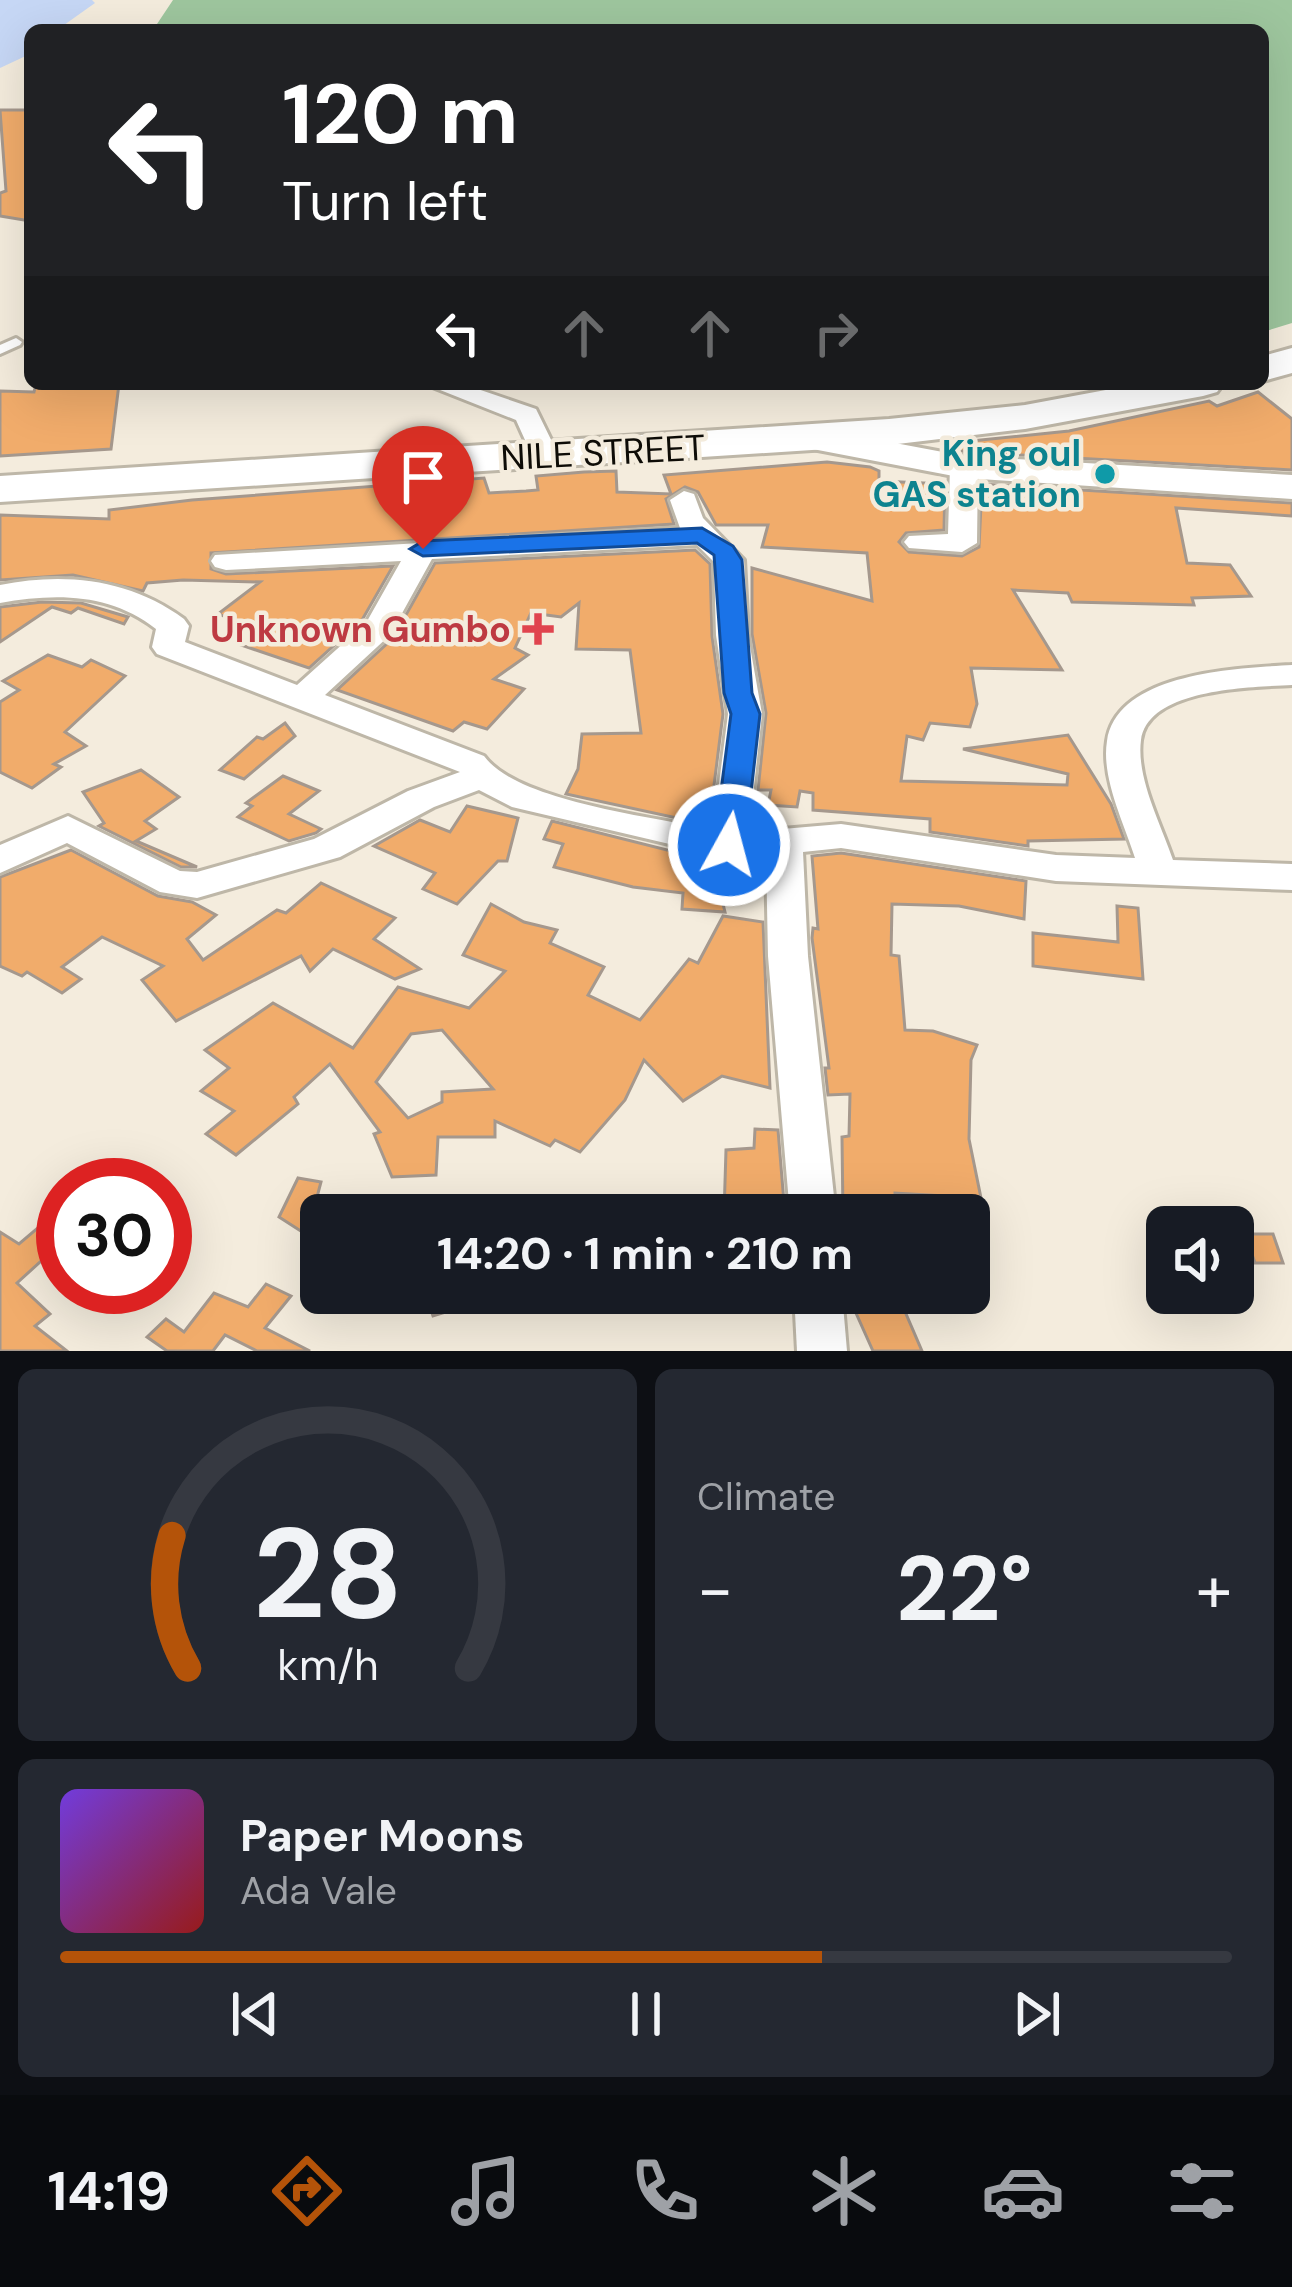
<!DOCTYPE html>
<meta charset="utf-8">
<style>
:root{--surface:#171b24;--page:#242831;--text:#f1f3f6;--muted:#9ea1a6;--line:#363941;--accent:#b45309}
body{margin:0;font-family:"DM Sans",sans-serif;background:var(--page);color:var(--text);height:100vh;display:flex;flex-direction:column;font-size:45px;white-space:nowrap}
*{box-sizing:border-box;margin:0}
p{font-size:39px;color:var(--muted)}
.icon{flex:none;width:66px;height:66px;fill:none;stroke:currentColor;stroke-width:2;stroke-linecap:round;stroke-linejoin:round}
.map{position:relative;height:1351px;overflow:hidden}
.details{display:flex;flex-direction:column;gap:18px;padding:18px;background:#0d0f14;flex:1}
.details>*{flex:none}
.banner{position:absolute;left:24px;top:24px;width:1245px;height:366px;border-radius:18px;box-shadow:0 12px 48px #0002;background:#202124;color:#fff;overflow:hidden}
.buttons{position:absolute;left:1146px;top:1206px;display:grid;gap:24px}
.buttons a{display:grid;place-items:center;width:108px;height:108px;border-radius:18px;background:var(--surface);box-shadow:0 12px 48px #0002;font-size:60px}
.speed{position:absolute;left:36px;top:1158px;display:flex;gap:24px;font-size:60px;font-weight:700;text-align:center}
.speed>*{display:grid;place-content:center;width:156px;height:156px;border-radius:50%;background:var(--surface);box-shadow:0 12px 48px #0002;line-height:1}
.speed .limit{border:18px solid #d22;background:#fff;color:#111}
.pin{position:absolute;display:grid;place-items:center;width:102px;height:102px;color:#fff;margin:-123px -51px;border-radius:50% 50% 50% 0;rotate:-45deg;box-shadow:0 0 12px #0007}
.pin .icon{rotate:45deg}
.me{position:absolute;width:132px;margin:-66px;rotate:7deg;stroke-linejoin:round;filter:drop-shadow(0 0 9px #0008)}
.turn{display:flex;align-items:center;gap:42px;height:252px;padding:0 60px;font-size:54px}
.turn .icon{width:156px;height:156px;stroke-width:2.5}
.turn b{display:block;font-size:84px;line-height:102px}
.lanes{display:flex;align-items:center;height:114px;padding:0 60px;background:#0003;justify-content:center;gap:60px;direction:ltr}
.lanes .off{opacity:.35}
.big{font-size:90px;font-weight:700;line-height:1.1}
.details .tile{flex:1;display:flex;flex-direction:column;justify-content:center;gap:18px;min-width:0;padding:0 42px;border-radius:18px;background:var(--page)}
.details .dial{align-items:center;gap:0}
.dial svg{height:312px;overflow:visible;fill:none;stroke:var(--line);stroke-width:7;stroke-linecap:round;text-anchor:middle}
.dial text{fill:var(--text);stroke:none}
.song{display:flex;align-items:center;gap:36px}
.cover{width:144px;height:144px;border-radius:18px;background:linear-gradient(135deg,hsl(260 70% 55%),hsl(0 70% 35%))}
.played{height:12px;border-radius:6px;background:linear-gradient(90deg,var(--accent) 65%,var(--line) 65%)}
.keys{display:flex;justify-content:space-around;direction:ltr}
.heat{display:flex;justify-content:space-between;align-items:center;font-size:66px;direction:ltr}
.details .tiles{flex:1;display:grid;gap:18px;grid-template-columns:1fr 1fr}
.tile:last-child{grid-column:span 2}
.trip{position:absolute;left:300px;top:1194px;width:690px;height:120px;border-radius:18px;background:var(--surface);box-shadow:0 12px 48px #0002;font-weight:700;line-height:120px;text-align:center}
.tabs{display:flex;height:192px;justify-content:space-around;align-items:center;background:#090b0e;color:var(--muted)}
.tabs .icon{width:84px;height:84px}
.tabs .current{color:var(--accent)}
.tabs b{font-size:54px;color:var(--text)}
.map>svg:first-child{display:block}
.green{fill:#9ec69e}
.water{fill:#c6d7f5}
.building{fill:#f1ac6b;stroke:#a5988d;stroke-width:3;fill-rule:evenodd}
.lines{fill:none;stroke-linecap:round;stroke-linejoin:round}
.lane-casing{stroke:#beb7a8;stroke-width:6}
.street-casing{stroke:#beb7a8;stroke-width:6}
.secondary-casing{stroke:#beb7a8;stroke-width:6}
.primary-casing{stroke:#beb7a8;stroke-width:6}
.lane{fill:#fff;fill-rule:evenodd}
.street{fill:#fff;fill-rule:evenodd}
.secondary{fill:#fff;fill-rule:evenodd}
.primary{fill:#fff;fill-rule:evenodd}
.route{fill:#1a73e8;stroke:#114b97;stroke-width:3}
.culture-dot{fill:#0f9aa8;stroke:#f4ecdd;stroke-width:4.5}
.health-dot{fill:#e0444e;stroke:#f4ecdd;stroke-width:4.5}
.labels{text-anchor:middle;stroke-width:9;stroke-linejoin:round;paint-order:stroke}
.street-label{font-size:36px;fill:#0e0c07;stroke:#f4ecdd}
.culture-label{font-size:36px;font-weight:bold;fill:#0d838f;stroke:#f4ecdd;text-anchor:end}
.health-label{font-size:36px;font-weight:bold;fill:#be3a42;stroke:#f4ecdd;text-anchor:end}
</style>
<div class="map">
<svg width="1292" height="1351" viewBox="0 0 1292 1351">
<rect width="100%" height="100%" fill="#f4ecdd"/>
<path class="green" d="M173 0H1292V323L1263 332V30H153Z"/>
<path class="water" d="M0 0H92L95 3 57 30H30V54L0 68Z"/>
<g class="building">
<path d="M0 110H30V221L0 216V193L6 191Z"/>
<path d="M36 384H119L111 449 0 456V391L34 392Z"/>
<path d="M1258 392 1292 419V470L965 452 941 444 1069 431 1209 401 1217 406Z"/>
<path d="M827 462 870 467 879 471V481L945 484 944 530 906 533 899 542 909 552 962 556 979 547 982 484 1292 503V516L1176 508 1187 563 1230 565 1251 596 1192 598 1194 605 1072 602 1068 593 1013 590 1062 670 971 668 977 704 970 727 930 723 923 740 907 736 901 781 1067 785 1068 774 963 749 1068 735 1111 804 1124 839 1028 841V846L930 832V819L813 810V793L800 791 797 807 768 805 771 790H758L766 713 752 634V568L872 601 867 553 762 547 768 525H716L698 492 685 487 666 499 674 524 211 553V569L226 574 393 566 362 620 309 668 241 645 261 629 218 614 260 582 183 580 147 583 143 591 73 575 0 580V515L109 519V510L192 500 484 478 489 493 526 491 538 490 536 476 584 472 616 471 617 492 671 494 664 475Z"/>
<path d="M695 550 710 564 712 636 723 714 709 825 566 794 578 769 582 734 641 733 630 650 576 649 579 603 561 617 531 613 515 648 528 655 494 679 524 689 487 729 464 722 453 731 337 690 393 638 435 563Z"/>
<path d="M42 602 81 603 128 617 124 624 78 608 71 613 52 607 0 642V607Z"/>
<path d="M48 655 82 667 91 660 125 676 65 732 86 746 54 764 61 767 32 788 0 772V702L19 690 3 681Z"/>
<path d="M285 723 295 736 244 779 220 770 257 737 263 739Z"/>
<path d="M141 770 179 797 145 821 156 829 136 841 197 867H181L99 826 104 823 83 792Z"/>
<path d="M283 776 319 791 289 814 321 829 316 833 289 841 238 817 252 806 246 803Z"/>
<path d="M467 806 518 818 507 861H498L457 904 423 889 435 873 374 846 420 820 450 832Z"/>
<path d="M552 821 719 863 708 876 719 888 725 912 682 909 683 893 633 887 554 867 563 844 544 839Z"/>
<path d="M71 850 158 896 192 902 216 915 187 939 203 960 277 910 286 913 321 883 395 918 374 939 420 969 395 979 333 949 310 971 301 956 176 1021 142 980 163 966 102 937 62 967 81 979 62 993 27 972 22 976 0 966V877Z"/>
<path d="M841 853 1026 881 1024 919 959 906 892 904 891 955 899 956 905 1030 933 1031 977 1045 971 1060 969 1139 981 1198 895 1193V1215H843L842 1137 849 1136 850 1094 828 1095 825 1068H829L812 938 813 928 818 929 812 856Z"/>
<path d="M491 904 524 922 557 930 550 943 604 967 588 995 640 1020 689 959 698 963 723 916 763 922 770 1088 722 1076 683 1101 644 1060 625 1100 580 1152 555 1140 550 1146 495 1121V1137H438L436 1175 392 1177 374 1134 380 1132 330 1064 294 1097 298 1104 236 1155 206 1134 234 1111 201 1091 229 1068 205 1050 273 1003 353 1048 398 987 469 1008 505 971 463 955ZM442 1030 493 1089 442 1092V1102L408 1118 376 1082 411 1034Z"/>
<path d="M1117 906 1138 908 1143 979 1033 966V933L1118 942Z"/>
<path d="M755 1129 778 1130 785 1215H724L726 1150 754 1148Z"/>
<path d="M298 1178 321 1182 313 1212 321 1217V1244L279 1217Z"/>
<path d="M40 1226 63 1241 17 1283 50 1314 35 1326 67 1351H0V1232L19 1244Z"/>
<path d="M1245 1234H1273L1283 1263H1255Z"/>
<path d="M266 1284 291 1296 265 1328 310 1351H257L225 1335 213 1351H167L147 1337 166 1319 184 1332 214 1293 248 1307Z"/>
<path d="M425 1293H491L492 1298 433 1316Z"/>
<path d="M847 1293H897L922 1351H873Z"/>
</g>
<g class="lines">
<g class="lane-casing">
<path id="lane" d="M16 338 22 342 20 345 0 354V345Z"/>
</g>
<g class="street-casing">
<g id="street">
<path d="M425 384H463L536 409 558 454 544 462 534 460 516 420Z"/>
<path d="M964 459 978 467 977 543 962 552 909 548 904 542 909 536 948 534 950 467Z"/>
<path d="M684 491 694 494 703 518 744 560 748 635 762 714 749 832 841 824 1056 855 1135 858C1124 823 1101 778 1107 741 1117 672 1239 668 1292 665V685C1252 687 1148 688 1141 740 1136 778 1161 824 1173 860L1292 864V890L1056 881 841 848 803 852 808 956 836 1215H790L768 956 766 855 729 858 512 807 479 790 434 807 340 857 197 898 160 892 67 843 0 873V845L68 816 180 871 197 872 314 839 408 791 460 772 157 654 152 647 156 629C110 593 56 593 0 603V585C65 572 130 579 184 619L189 626 185 642 297 685 366 623 401 561 226 570 215 567 211 561 215 555 680 528 670 500ZM697 545 714 562 716 635 728 714 713 830C656 817 517 802 484 756L325 695 390 635 432 559Z"/>
<path d="M794 1293H842L847 1351H797Z"/>
</g>
</g>
<g class="secondary-casing">
<path id="secondary" d="M810 427 964 456 1292 475V499L964 478 797 446 792 438 797 430Z"/>
</g>
<g class="primary-casing">
<g id="primary">
<path d="M1292 348V373L1263 381V356Z"/>
<path d="M1138 384H1223L1217 392 1203 396 1025 429 889 445 0 502V476L889 419 1025 405Z"/>
</g>
</g>
<use href="#lane" class="lane"/>
<use href="#street" class="street"/>
<use href="#secondary" class="secondary"/>
<use href="#primary" class="primary"/>
</g>
<path class="route" d="M702 528 733 546 742 560 752 693 760 714 745 845 729 856 714 845 731 714 724 693 714 555 697 543 423 556 410 549 423 541Z"/>
<circle class="culture-dot" cx="1105" cy="474" r="12"/>
<path class="health-dot" d="M532 611h12v12h12v12h-12v12h-12v-12h-12v-12h12z"/>
<g class="labels">
<g class="street-label">
<text transform="translate(603 452) rotate(-3)" y="13">NILE STREET</text>
</g>
<g class="culture-label">
<text x="1081" y="466">King oul<tspan x="1081" dy="41">GAS station</tspan></text>
</g>
<g class="health-label">
<text x="511" y="642">Unknown Gumbo</text>
</g>
</g>
</svg>
<div class="buttons">
<a><svg class="icon" aria-label="sound" viewBox="0 0 24 24"><path d="M4 9h4l5-4v14l-5-4H4zM17 9q2 3 0 6"/></svg></a>
</div>
<div class="speed"><div class="limit">30</div></div>
<div class="pin" style="left:423px;top:549px;background:#d93025"><svg class="icon" aria-label="arrive" viewBox="0 0 24 24"><path d="M6 21V4h12l-3 4 3 4H6"/></svg></div>
<svg class="me" style="left:729px;top:845px" viewBox="-20 -20 40 40"><circle r="17" fill="#1a73e8" stroke="#fff" stroke-width="3"/><path d="M0-11L8 9 0 5-8 9z" fill="#fff"/></svg>
<div class="trip">14:20 · 1 min · 210 m</div>
<div class="banner">
<div class="turn"><svg class="icon" aria-label="left" viewBox="0 0 24 24"><path d="M17 20v-9H6M10 6l-5 5 5 5"/></svg><div><b>120 m</b>Turn left</div></div>
<div class="lanes"><svg class="icon" aria-label="left" viewBox="0 0 24 24"><path d="M17 20v-9H6M10 6l-5 5 5 5"/></svg><svg class="icon off" aria-label="ahead" viewBox="0 0 24 24"><path d="M12 20V5M6 11l6-6 6 6"/></svg><svg class="icon off" aria-label="ahead" viewBox="0 0 24 24"><path d="M12 20V5M6 11l6-6 6 6"/></svg><svg class="icon off" aria-label="right" viewBox="0 0 24 24"><path d="M7 20v-9h11M14 6l5 5-5 5"/></svg></div>
</div>
</div>
<section class="details">
<div class="tiles">
<div class="tile dial"><svg viewBox="0 0 100 80">
<path d="M14 69A42 42 0 1 1 86 69"/>
<path d="M14 69A42 42 0 0 1 10 35" stroke="#b45309"/>
<text x="50" y="56" font-size="32" font-weight="700">28</text>
<text x="50" y="72" font-size="11">km/h</text>
</svg></div>
<div class="tile"><p>Climate</p>
<div class="heat"><a>−</a><b class="big">22°</b><a>+</a></div>
</div>
<div class="tile">
<div class="song"><i class="cover"></i><div><b>Paper Moons</b><p>Ada Vale</p></div></div>
<div class="played"></div>
<div class="keys"><svg class="icon" aria-label="previous" viewBox="0 0 24 24"><path d="M18 5L8 12l10 7zM5 5v14"/></svg><svg class="icon" aria-label="pause" viewBox="0 0 24 24"><path d="M8 5v14M16 5v14"/></svg><svg class="icon" aria-label="next" viewBox="0 0 24 24"><path d="M6 5l10 7-10 7zM19 5v14"/></svg></div>
</div>
</div>
</section>
<nav class="tabs">
<b>14:19</b>
<svg class="icon current" aria-label="directions" viewBox="0 0 24 24"><path d="M12 3l9 9-9 9-9-9zM9 14v-3h6M13 9l2 2-2 2"/></svg>
<svg class="icon" aria-label="music" viewBox="0 0 24 24"><path d="M9 18V5l10-2v13"/><circle cx="6" cy="18" r="3"/><circle cx="16" cy="16" r="3"/></svg>
<svg class="icon" aria-label="phone" viewBox="0 0 24 24"><path d="M5 4h4l2 5-3 2q2 4 5 5l2-3 5 2v4C11 20 4 13 5 4z"/></svg>
<svg class="icon" aria-label="climate" viewBox="0 0 24 24"><path d="M12 3v18M4 7l16 10M4 17L20 7"/></svg>
<svg class="icon" aria-label="car" viewBox="0 0 24 24"><path d="M5 17H2v-5l4-1 3-4h7l3 4 3 1v5h-3M9 17h6M6 11h13"/><circle cx="7" cy="17" r="2"/><circle cx="17" cy="17" r="2"/></svg>
<svg class="icon" aria-label="filters" viewBox="0 0 24 24"><path d="M4 7h16M4 17h16"/><circle cx="9" cy="7" r="2"/><circle cx="15" cy="17" r="2"/></svg>
</nav>
